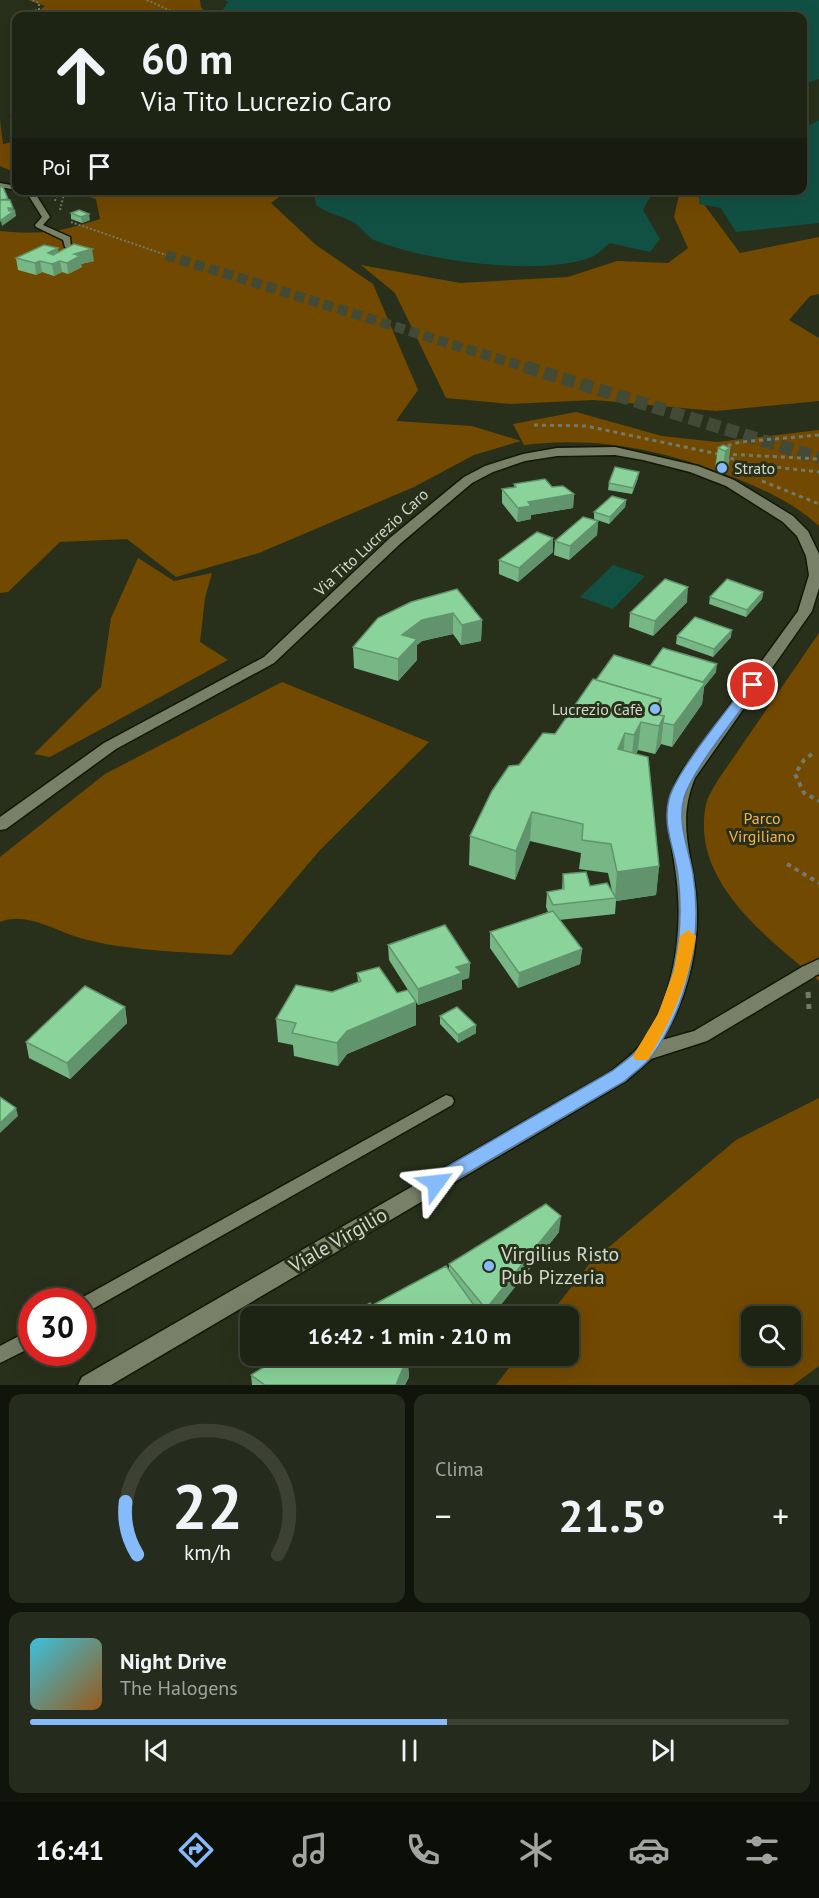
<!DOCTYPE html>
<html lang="it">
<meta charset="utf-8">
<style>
:root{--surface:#1e2414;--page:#262c1d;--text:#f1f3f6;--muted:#a1a4a0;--line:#3c4134;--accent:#86bbfb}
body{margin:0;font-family:"PT Sans",sans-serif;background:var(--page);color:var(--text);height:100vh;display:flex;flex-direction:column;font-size:22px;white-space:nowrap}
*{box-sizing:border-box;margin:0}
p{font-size:20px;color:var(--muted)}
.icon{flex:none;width:33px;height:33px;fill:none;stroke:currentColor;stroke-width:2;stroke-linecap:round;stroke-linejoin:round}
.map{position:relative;height:1385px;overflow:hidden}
.sheet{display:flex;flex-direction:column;gap:9px;padding:9px;background:#10140b;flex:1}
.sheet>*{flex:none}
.top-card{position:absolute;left:12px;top:12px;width:795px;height:183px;border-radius:12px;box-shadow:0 6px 24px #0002,0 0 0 2px var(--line);background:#1e2414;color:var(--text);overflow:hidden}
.controls{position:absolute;left:741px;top:1306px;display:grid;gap:12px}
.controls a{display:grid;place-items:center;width:60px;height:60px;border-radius:12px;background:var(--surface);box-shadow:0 6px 24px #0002,0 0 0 2px var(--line);font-size:30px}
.speed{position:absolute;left:18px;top:1288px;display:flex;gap:12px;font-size:30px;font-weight:700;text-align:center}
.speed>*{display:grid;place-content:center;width:78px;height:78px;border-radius:50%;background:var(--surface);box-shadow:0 6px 24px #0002,0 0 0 2px var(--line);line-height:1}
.speed .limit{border:9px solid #d22;background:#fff;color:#111}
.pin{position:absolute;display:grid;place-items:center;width:51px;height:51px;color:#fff;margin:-26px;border:3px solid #fff;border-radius:50%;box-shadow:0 2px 6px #0007}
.me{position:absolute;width:66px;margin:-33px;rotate:60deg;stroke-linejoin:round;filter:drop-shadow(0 0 4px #0008)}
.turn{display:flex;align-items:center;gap:21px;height:126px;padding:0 30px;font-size:27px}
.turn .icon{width:78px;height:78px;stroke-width:2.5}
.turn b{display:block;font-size:42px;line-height:51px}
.then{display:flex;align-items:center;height:57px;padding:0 30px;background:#0003;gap:12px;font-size:22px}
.big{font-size:45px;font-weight:800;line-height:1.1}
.sheet .tile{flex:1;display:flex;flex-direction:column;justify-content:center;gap:9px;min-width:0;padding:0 21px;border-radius:12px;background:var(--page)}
.sheet .dial{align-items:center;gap:0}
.dial svg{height:156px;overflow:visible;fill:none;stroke:var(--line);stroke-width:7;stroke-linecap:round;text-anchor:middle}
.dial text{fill:var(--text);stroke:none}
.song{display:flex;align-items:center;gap:18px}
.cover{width:72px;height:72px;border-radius:9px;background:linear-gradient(135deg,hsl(190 70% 55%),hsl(30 70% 35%))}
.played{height:6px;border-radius:3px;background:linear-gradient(90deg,var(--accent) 55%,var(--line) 55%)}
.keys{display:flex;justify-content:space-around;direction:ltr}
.heat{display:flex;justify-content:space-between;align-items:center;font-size:33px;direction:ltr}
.sheet .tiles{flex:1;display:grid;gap:9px;grid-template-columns:1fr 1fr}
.tile:last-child{grid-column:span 2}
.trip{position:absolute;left:240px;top:1306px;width:339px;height:60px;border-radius:12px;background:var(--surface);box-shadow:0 6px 24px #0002,0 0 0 2px var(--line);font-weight:800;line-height:60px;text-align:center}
.dock{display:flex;height:96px;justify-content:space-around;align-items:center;background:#0c0e08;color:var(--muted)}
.dock .icon{width:42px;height:42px}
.dock .selected{color:var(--accent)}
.dock b{font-size:27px;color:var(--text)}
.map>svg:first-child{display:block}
.green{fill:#724901;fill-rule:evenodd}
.water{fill:#115144}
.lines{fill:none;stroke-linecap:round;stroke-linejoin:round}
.pedestrian-tunnel-far1{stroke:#424935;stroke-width:10;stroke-dasharray:10 5;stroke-linecap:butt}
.pedestrian-tunnel{stroke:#424935;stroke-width:13;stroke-dasharray:13 6;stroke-linecap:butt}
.service-casing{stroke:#111804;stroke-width:3}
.pedestrian-casing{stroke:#111804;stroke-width:3}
.minor-casing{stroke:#111804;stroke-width:3}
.path-far3{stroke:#737a68;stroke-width:2;stroke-dasharray:2 2;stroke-linecap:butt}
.path-far2{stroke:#737a68;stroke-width:3;stroke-dasharray:4 4;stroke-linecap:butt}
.path-far1{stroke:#737a68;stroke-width:4;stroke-dasharray:4.5 4.5;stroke-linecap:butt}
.path{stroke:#737a68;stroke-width:5;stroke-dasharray:6 6;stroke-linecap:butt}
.service{fill:#788168;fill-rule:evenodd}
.pedestrian{fill:#788168;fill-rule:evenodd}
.minor{fill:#788168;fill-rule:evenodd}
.wall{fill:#77b685}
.shaded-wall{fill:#61946c}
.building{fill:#8ad49b;stroke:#61946c;stroke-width:1.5}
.route{fill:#86bbfb;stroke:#577aa3;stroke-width:1.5}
.slow{fill:#f59e0b}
.poi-dot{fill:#86bbfb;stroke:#28301b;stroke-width:2}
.labels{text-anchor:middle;stroke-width:6;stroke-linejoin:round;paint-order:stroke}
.poi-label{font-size:16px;fill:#d3d9cb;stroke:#28301b;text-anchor:start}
.street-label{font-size:16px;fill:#d3d9cb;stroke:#28301b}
.park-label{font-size:16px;fill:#f9b350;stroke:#28301b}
.near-street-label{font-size:20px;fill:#d3d9cb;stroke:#28301b}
.near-poi-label{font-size:20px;fill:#d3d9cb;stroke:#28301b;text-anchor:start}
</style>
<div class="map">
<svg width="819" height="1385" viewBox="0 0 819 1385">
<rect width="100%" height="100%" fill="#28301b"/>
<g class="green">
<path d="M28 0H200L201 7 207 14 25 16 34 15 45 6Z"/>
<path d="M0 120 3 144 16 141V173L0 166Z"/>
<path d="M70 191H287L271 203 316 245 373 284 418 390 396 421 472 426 521 441 474 455 414 487 259 553 176 577 127 539 60 542 8 592 0 593V231C43 235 59 232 100 219L96 199Z"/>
<path d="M680 191H694L740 253 819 237V294L810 296 789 320 819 338V401L716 411 594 400 511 404 446 398 395 293 361 265 460 283 568 277 617 261 668 263 688 248 674 217Z"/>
<path d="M576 412 662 436 717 442 819 430V526C793 502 759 487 727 475 660 449 595 436 524 445L513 424Z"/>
<path d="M138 558 174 581 212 573 205 598 200 642 228 660 50 757 34 754 101 687 111 618Z"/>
<path d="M819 633V981C767 937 690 882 706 804 708 796 714 787 718 780Z"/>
<path d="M282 682 429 742 320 850 231 955C183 952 126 951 80 938 56 931 25 911 0 922V857L105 774Z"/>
<path d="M819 1098V1366L793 1385H496L518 1356H568V1317H548L590 1263 736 1140ZM752 1317H790V1356H752Z"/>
</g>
<g class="water">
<path d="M224 0H819V79L803 84 802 16H547L548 11 522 16H226L222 11 228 2Z"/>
<path d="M819 120V223L736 232 721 208 699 204 700 191 802 190 803 129Z"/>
<path d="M316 191H653L643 210 660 239 650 252 610 243C605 247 598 254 592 257 540 277 425 261 374 240 366 236 361 226 353 222 340 215 328 214 316 205L314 192Z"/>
<path d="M613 565 645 576 613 609 580 597Z"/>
</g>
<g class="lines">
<path class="pedestrian-tunnel-far1" d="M166 255 531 369"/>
<path class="pedestrian-tunnel" d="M526 367 819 458"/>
<g class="service-casing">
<g id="service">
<path d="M16 114V118L11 116 12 115Z"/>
<path d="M0 183 16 186V190L0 187Z"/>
<path d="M24 190H33L50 217 43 225 70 237 71 247H65L63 240 36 227 35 225 42 217 27 193Z"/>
<path d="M446 1095 452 1097 454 1101 452 1105 82 1315V1302L76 1301Z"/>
<path d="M32 1329V1347L0 1363V1346Z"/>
</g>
</g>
<g class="pedestrian-casing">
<path id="pedestrian" d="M819 959V974L808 979 802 977 799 972 802 967Z"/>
</g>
<g class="minor-casing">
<path id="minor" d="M615 447 698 466 734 480 793 516 808 531 819 554V588L812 611 695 778C677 821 691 851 696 895 701 944 688 998 662 1040L694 1031 802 967 808 965 814 967 817 972 814 977 707 1041 651 1059 626 1081 111 1385H78L82 1377 612 1071C620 1063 629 1058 636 1050 674 1006 684 931 676 875 672 840 660 807 681 773L798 611 809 575 806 556 797 536 783 522 726 486 690 472 643 460 615 455 557 456 525 461 493 472 472 483 401 543 274 663 116 749 6 829 0 830V817L104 743 264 657 391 537 464 477 485 466 523 454 557 448Z"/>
</g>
<g class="path-far3">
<path d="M147 0 171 11 155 16"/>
<path d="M31 11 39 10V3L32 0"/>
<path d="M55 201 58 190"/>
<path d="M60 210 65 190"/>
<path d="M71 222 166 255"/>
</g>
<g class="path-far2">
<path d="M534 425 586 426 718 454 748 464 819 472"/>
<path d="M720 448 740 442 819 435"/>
<path d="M725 454 819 459"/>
<path d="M726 459 739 468"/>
<path d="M762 481 819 504"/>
</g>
<g class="path-far1">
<path d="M812 754 804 760 795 774 804 793 819 801"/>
<path d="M787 864 819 883"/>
</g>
<path class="path" d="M808 992 809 1009"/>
<use href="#service" class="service"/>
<use href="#pedestrian" class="pedestrian"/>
<use href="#minor" class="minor"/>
</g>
<g class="wall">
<path d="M71 213 90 220 82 223 71 219Z"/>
<path d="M58 248V252L94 261 81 264 82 267 68 274 62 272 54 276 42 272 36 275 18 270 16 258Z"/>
<path d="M718 448H730L728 468 723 471 715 468Z"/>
<path d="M638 478 632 494 608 490 609 483Z"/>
<path d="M514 484 574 494 573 508 531 515V519L517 522 502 503V489L514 487Z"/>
<path d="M626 500 625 507 609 524 594 519V512Z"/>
<path d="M598 521 597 535 569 560 554 555 555 541Z"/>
<path d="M553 552 518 582 499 574V560Z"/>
<path d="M763 592 762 599 746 617 709 604 710 597Z"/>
<path d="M411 602 482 620 481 641 461 645 453 634 422 641 417 645V660L398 681 354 668 353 647Z"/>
<path d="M687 602 653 636 629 627 630 613Z"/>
<path d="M677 636 731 637 713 657 676 644Z"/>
<path d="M650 666 716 672 704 687 702 704 672 747 661 744 655 754 638 750 636 754 659 866 656 895 616 901 615 914 559 920 582 949 580 964 518 988 490 948V932L548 912 546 907 547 892 562 889 563 874 590 886 612 891 608 873 579 869 581 853 530 841 515 880 469 865 470 836 555 734 596 680Z"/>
<path d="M388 945 470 963 469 978 462 980V989L418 1005 412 996 416 1025 347 1054 338 1066 294 1056 293 1045 278 1042 276 1019 332 992 358 982 357 973 397 993 408 990 389 960Z"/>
<path d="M125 1007 127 1023 70 1079 29 1058 26 1042Z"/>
<path d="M440 1016 476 1025V1033L458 1043 440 1024Z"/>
<path d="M559 1232 491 1317H479L449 1271V1264Z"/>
<path d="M282 1356H423L408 1365 409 1377 405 1385H252L251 1375Z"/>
</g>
<g class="shaded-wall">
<path d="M8 208H13L14 211 15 210 16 216 2 226 1 221Z"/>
<path d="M89 214 90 220 82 223 81 217Z"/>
<path d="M58 248 59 260 48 253Z"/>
<path d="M92 249 94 261 81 264 82 267 68 274 67 263 74 254Z"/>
<path d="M40 261 42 272 36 275 35 263Z"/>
<path d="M60 261 62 272 54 276 52 264Z"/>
<path d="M730 448 728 468 723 471 725 451Z"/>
<path d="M639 472 638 478 632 494 633 488Z"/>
<path d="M574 494 573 508 531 515V519L517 522 518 508 528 502Z"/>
<path d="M626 500 625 507 609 524 610 517Z"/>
<path d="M598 521 597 535 569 560 570 546Z"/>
<path d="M553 538V552L518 582 519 568Z"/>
<path d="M688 587 687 602 653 636 655 621Z"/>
<path d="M763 592 762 599 746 617 747 610Z"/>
<path d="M453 613V634L422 641 417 645V660L398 681V659L402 635 422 620Z"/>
<path d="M482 620 481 641 461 645 462 625Z"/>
<path d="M732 630 731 637 713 657 714 649Z"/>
<path d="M717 664 716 672 704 687 702 704 672 747 674 725 695 694Z"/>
<path d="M661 699 658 721 650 713Z"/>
<path d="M664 716 661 744 655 754 659 726Z"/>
<path d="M641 722 638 750 631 763 634 735Z"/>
<path d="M625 733 623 761 618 749Z"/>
<path d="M532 812 530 841 515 880 516 851Z"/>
<path d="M659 866 656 895 616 901V898H615L617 872Z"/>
<path d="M582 949 580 964 518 988 519 973Z"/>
<path d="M470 963 469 978 462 980V989L418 1005V989L456 967Z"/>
<path d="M416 1002V1025L347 1054 338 1066 337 1043 347 1031Z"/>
<path d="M125 1007 127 1023 70 1079 67 1063Z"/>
<path d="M476 1025V1033L458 1043V1035Z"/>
<path d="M16 1108 18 1116 0 1133V1123Z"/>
<path d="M561 1216 559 1232 491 1317H485L486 1309Z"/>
<path d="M476 1308V1317H462Z"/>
<path d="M408 1356H423L408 1365 409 1377 405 1385H396Z"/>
</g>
<g class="building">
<path d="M0 187H3L8 199 0 200Z"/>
<path d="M0 200H10L13 208H8L9 211 15 210 0 221Z"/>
<path d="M79 210 89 214 81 217 71 213Z"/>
<path d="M74 244 92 249 74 254 80 256 67 263 60 261 52 264 40 261 35 263 16 258 44 245 58 248 48 253 53 255Z"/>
<path d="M723 445 730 448 725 451 718 448Z"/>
<path d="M615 467 639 472 633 488 609 483Z"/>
<path d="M545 479 552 487 563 486 574 494 528 502 531 506 518 508 502 489 516 487 514 484Z"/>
<path d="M612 496 626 500 610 517 594 512Z"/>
<path d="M583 517 598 521 570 546 555 541Z"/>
<path d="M537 532 553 538 519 568 499 560Z"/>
<path d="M665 579 688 587 655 621 630 613Z"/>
<path d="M727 579 763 592 747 610 710 597Z"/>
<path d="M457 589 482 620 462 625 453 613 422 620 402 635 417 639 398 659 353 647 378 618 411 602Z"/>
<path d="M695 617 732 630 714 649 677 636Z"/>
<path d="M663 648 717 664 703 682 650 666Z"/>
<path d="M614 655 705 683 674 725 663 723 664 716 654 714 660 705 661 699 596 680Z"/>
<path d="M593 679 661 699 650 713 664 716 659 726 641 722 634 735 625 733 618 749 648 757 659 866 617 872 611 844 582 840 583 824 532 812 516 851 470 836 492 791 509 766 519 765 543 733 555 734Z"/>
<path d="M586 872 590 886 607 883 616 898 553 905 547 892 564 889 563 874Z"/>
<path d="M553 911 582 949 519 973 490 932Z"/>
<path d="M445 925 470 963 456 967 462 973 418 989 388 945Z"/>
<path d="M379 967 397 993 408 990 416 1002 347 1031 337 1043 292 1033 296 1023 276 1019 296 985 332 992 361 981 357 973Z"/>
<path d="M85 986 125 1007 67 1063 26 1042Z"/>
<path d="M457 1007 476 1025 458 1035 440 1016Z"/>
<path d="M0 1097 16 1108 0 1123Z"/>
<path d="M546 1204 561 1216 486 1309 449 1264Z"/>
<path d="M446 1266 476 1308 462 1317H381L371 1306Z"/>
<path d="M370 1303 380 1317H347Z"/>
<path d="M282 1356H408L396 1385H265L251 1375Z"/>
</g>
<path class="route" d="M753 681 759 685C740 713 693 768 684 798 677 823 689 850 693 874 703 936 688 1005 652 1056 645 1066 633 1073 625 1081L442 1188 436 1191 429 1188 426 1183 429 1177 612 1071C621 1064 633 1056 640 1047 674 997 685 935 678 876 675 850 662 826 669 799 676 771 729 708 748 682Z"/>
<path class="slow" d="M688 930 696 936C688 985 672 1018 648 1060H635L633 1056 658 1014 674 970 680 936Z"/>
<g class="poi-dot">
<circle cx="722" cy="468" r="6"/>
<circle cx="655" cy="709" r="6"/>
<circle cx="489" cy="1266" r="6"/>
</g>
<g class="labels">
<g class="poi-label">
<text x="734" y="474">Strato</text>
<text x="643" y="715" text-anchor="end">Lucrezio Cafè</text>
</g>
<g class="street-label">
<text transform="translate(371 542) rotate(-43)" y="6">Via Tito Lucrezio Caro</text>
</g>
<g class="park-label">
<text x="762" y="824">Parco<tspan x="762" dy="18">Virgiliano</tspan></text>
</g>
<g class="near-street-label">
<text transform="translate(338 1240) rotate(-30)" y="7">Viale Virgilio</text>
</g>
<g class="near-poi-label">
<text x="501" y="1261">Virgilius Risto<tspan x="501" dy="23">Pub Pizzeria</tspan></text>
</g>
</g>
</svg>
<div class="controls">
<a><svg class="icon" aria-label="search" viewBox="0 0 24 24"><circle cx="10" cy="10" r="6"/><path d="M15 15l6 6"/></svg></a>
</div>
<div class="speed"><div class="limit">30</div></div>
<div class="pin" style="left:753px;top:685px;background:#d93025"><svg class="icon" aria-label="arrive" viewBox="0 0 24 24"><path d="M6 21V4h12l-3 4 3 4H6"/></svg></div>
<svg class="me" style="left:436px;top:1183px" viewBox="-20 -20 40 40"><path d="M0-17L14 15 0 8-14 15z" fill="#86bbfb" stroke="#fff" stroke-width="4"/></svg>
<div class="trip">16:42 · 1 min · 210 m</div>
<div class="top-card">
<div class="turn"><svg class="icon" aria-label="ahead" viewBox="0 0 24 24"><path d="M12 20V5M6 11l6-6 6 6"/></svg><div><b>60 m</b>Via Tito Lucrezio Caro</div></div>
<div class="then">Poi<svg class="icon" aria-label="arrive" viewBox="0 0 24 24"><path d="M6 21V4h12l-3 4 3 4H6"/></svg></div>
</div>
</div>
<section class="sheet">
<div class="tiles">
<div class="tile dial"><svg viewBox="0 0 100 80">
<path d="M14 69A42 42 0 1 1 86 69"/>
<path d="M14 69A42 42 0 0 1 8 42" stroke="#86bbfb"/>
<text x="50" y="56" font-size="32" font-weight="700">22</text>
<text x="50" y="72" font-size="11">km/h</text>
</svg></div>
<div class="tile"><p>Clima</p>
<div class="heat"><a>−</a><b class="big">21.5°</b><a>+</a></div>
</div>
<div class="tile">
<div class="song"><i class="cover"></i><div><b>Night Drive</b><p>The Halogens</p></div></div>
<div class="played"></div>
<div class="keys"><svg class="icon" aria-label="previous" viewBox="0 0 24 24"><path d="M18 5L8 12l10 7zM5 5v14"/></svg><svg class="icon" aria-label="pause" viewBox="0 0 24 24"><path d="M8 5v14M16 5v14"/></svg><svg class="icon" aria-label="next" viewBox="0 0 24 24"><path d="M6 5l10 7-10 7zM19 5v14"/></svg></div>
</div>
</div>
</section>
<nav class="dock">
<b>16:41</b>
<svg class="icon selected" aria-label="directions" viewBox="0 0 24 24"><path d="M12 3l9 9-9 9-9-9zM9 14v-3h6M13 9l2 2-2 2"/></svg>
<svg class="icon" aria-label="music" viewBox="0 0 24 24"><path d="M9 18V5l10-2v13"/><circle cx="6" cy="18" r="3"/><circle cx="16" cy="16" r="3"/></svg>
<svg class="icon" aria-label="phone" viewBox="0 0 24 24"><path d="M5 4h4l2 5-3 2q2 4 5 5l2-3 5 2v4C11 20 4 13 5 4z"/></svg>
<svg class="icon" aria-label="climate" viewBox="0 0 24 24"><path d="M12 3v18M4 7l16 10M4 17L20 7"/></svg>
<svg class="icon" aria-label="car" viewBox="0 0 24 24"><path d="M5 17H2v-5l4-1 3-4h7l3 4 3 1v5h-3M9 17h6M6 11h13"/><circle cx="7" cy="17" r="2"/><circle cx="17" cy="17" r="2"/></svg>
<svg class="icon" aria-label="filters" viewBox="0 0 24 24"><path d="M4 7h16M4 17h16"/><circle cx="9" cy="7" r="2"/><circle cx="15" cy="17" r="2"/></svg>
</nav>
